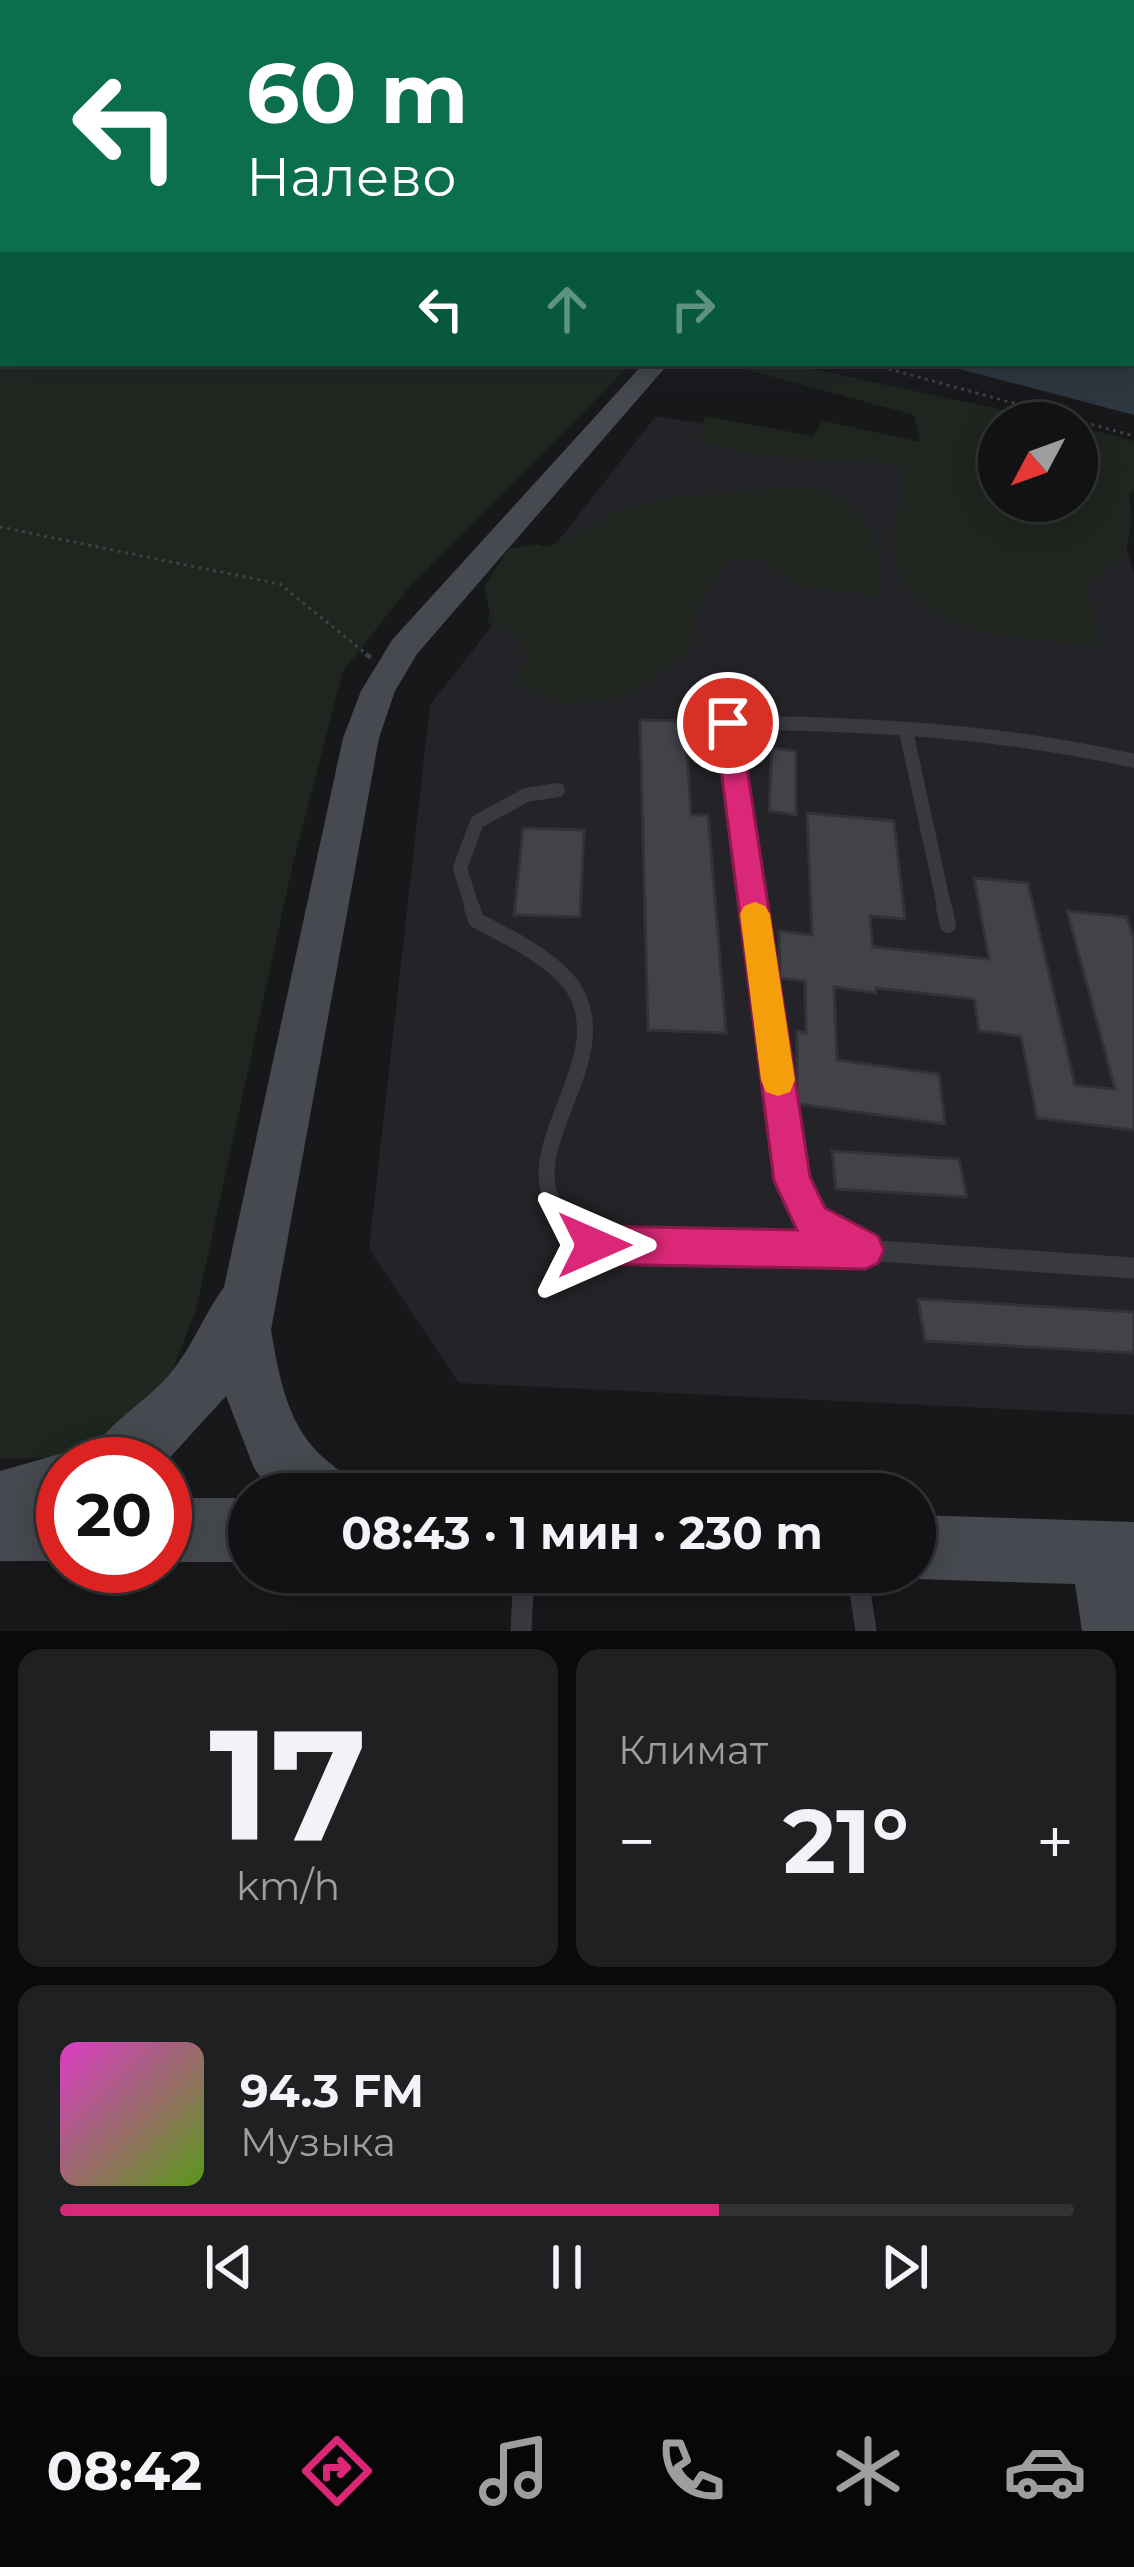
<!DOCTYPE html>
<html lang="ru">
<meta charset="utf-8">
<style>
:root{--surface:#121214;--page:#1f2022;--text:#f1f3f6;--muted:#9c9ea0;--line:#313234;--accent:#db2777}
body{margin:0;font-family:Montserrat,sans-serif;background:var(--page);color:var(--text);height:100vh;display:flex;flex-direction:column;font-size:45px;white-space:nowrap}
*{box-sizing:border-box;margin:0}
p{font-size:39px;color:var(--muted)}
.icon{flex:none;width:66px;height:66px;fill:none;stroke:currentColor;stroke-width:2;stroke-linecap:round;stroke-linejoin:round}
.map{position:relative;height:1631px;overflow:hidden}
.drawer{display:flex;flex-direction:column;gap:18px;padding:18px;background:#0a0a0b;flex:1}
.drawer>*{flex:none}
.banner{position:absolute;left:0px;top:0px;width:1134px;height:366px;box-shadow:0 6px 30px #0003,0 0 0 3px var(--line);background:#0b6e4f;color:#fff;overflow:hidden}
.needle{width:78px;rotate:229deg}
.tools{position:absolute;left:978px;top:402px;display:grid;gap:24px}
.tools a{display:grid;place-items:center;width:120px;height:120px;border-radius:50%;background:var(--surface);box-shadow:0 6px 30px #0003,0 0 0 3px var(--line);font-size:60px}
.speed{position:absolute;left:36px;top:1437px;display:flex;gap:24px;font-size:60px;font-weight:700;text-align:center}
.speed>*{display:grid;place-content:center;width:156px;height:156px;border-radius:50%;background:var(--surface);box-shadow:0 6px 30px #0003,0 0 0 3px var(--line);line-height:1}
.speed .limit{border:18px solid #d22;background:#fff;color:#111}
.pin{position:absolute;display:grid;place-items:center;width:102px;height:102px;color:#fff;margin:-51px;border:6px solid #fff;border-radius:50%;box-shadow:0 3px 12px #0007}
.me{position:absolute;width:132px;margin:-66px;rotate:90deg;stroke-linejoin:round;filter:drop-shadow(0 0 9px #0008)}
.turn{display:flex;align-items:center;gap:42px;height:252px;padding:0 48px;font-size:54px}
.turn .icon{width:156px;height:156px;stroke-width:2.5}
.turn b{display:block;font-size:84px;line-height:102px}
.lanes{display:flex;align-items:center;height:114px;padding:0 48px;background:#0003;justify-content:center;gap:60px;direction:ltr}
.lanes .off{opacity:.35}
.big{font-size:90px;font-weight:700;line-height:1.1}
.drawer .tile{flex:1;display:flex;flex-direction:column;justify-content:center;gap:18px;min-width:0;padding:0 42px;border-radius:24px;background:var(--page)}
.drawer .dial{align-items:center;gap:0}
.dial b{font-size:156px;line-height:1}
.song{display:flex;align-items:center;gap:36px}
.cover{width:144px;height:144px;border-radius:18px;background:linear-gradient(135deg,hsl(310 70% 55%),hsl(90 70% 35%))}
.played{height:12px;border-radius:6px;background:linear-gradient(90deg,var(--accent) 65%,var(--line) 65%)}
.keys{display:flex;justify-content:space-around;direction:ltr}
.heat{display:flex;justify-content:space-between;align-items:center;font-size:66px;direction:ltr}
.drawer .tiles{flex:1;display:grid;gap:18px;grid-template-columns:1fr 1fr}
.tile:last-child{grid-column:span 2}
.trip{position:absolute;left:228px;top:1473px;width:708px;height:120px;border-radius:60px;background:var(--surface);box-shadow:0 6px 30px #0003,0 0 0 3px var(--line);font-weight:700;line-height:120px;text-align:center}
.dock{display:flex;height:192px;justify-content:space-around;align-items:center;background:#070708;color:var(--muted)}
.dock .icon{width:84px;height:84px}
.dock .selected{color:var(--accent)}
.dock b{font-size:54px;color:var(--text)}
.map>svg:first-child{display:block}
.built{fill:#242428}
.green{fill:#1e261f}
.water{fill:#2d3740}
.building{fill:#424348;stroke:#323237;stroke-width:3}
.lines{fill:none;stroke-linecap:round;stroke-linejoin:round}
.path-far1{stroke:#3f4147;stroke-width:3;stroke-dasharray:3 4.5;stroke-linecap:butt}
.path{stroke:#3f4147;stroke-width:4.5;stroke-dasharray:6 9;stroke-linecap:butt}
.service-far2{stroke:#393a40;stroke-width:14}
.service-far1{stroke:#393a40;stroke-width:16}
.service{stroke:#393a40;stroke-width:21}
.minor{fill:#393a40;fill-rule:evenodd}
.secondary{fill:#474950;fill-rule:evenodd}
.route{fill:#db2777;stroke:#8e194d;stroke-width:3}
.slow{fill:#f59e0b}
</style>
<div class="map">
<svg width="1134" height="1631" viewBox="0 0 1134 1631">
<rect width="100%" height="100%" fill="#18181b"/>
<path class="built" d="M656 416 999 472V501H1077L1110 490 1134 575V1415L459 1383 369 1249 430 705Z"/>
<g class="green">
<path d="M0 173 3 363H632L410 586 343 671 293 863 196 1310 164 1392 110 1441 49 1458 0 1459Z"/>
<path d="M721 363H783L1065 423H999V501H1077V426L1134 441V491L1129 493C1134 542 1128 562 1088 583L1098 646C1023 637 903 641 892 544 889 510 914 511 898 464L761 456 698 442 705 416 813 436 823 421 921 442 914 415Z"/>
<path d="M818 486C872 515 881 537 881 597L797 585 763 560 730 558 695 610 690 651 626 697 567 704 512 684 526 659 521 638 487 622 490 612 484 586 509 549 536 544 547 547 598 525 615 511 671 497Z"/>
</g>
<path class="water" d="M937 363 1134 366V415Z"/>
<g class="building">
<path d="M640 720 685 721 691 815H708L726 1033 648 1030Z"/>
<path d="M772 748 796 751V815L769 811Z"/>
<path d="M807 813 894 821 905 919 870 916 873 947 989 959 974 878 1028 883 1075 1085 1115 1089 1067 911 1127 917 1134 939V1130L1037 1118 1021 1036 979 1031 974 999 876 988V993L834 987 837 1060 939 1074 945 1124 797 1104V1031L806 1033 805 981 780 978 779 931 812 935Z"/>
<path d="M523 828 584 830 580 917 514 915Z"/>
<path d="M832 1151 959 1159 967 1197 836 1189Z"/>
<path d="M918 1299 1134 1312V1353L925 1341Z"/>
</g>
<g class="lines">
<g class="path-far1">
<path d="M1131 209 1134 215"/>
<path d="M867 363 1134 436"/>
<path d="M0 527 280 584 370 657"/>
</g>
<path class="path" d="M366 654 371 658"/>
<g class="service-far2">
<path d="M906 731 945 910"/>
<path d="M473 910 460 868 477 822 526 795 558 790"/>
<path d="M754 910 728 723C863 723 1003 731 1134 761"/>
</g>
<g class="service-far1">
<path d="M472 907 476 920C505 935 556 960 574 989 622 1068 493 1163 574 1229"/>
<path d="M754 907 792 1181 812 1221 826 1229"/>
<path d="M944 907 948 925"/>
</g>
<g class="service">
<path d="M570 1226 594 1245 859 1250"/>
<path d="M821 1226 864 1250 1134 1268"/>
<path d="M857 1572 866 1631"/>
<path d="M521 1631 524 1572"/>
</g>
<g class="minor">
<path d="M1131 250 1134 251V259L1131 258Z"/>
<path d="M1131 315 1134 316V326L1131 325Z"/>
</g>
<g class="secondary">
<path d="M644 363H669L417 654 395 691 379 738 271 1330C278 1370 285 1414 312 1446 329 1466 345 1469 355 1494H272L254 1468 226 1396 164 1464H63V1561H0V1471L63 1453 86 1463C101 1426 143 1405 169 1375 192 1348 204 1314 224 1287L343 738 361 691 392 640Z"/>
<rect x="165" y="1498" width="84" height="64"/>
<path d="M915 1515 1134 1522V1631H1082L1075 1584 915 1579 897 1572H915Z"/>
</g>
</g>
<linearGradient id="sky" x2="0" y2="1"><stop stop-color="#0d0d0f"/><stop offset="0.43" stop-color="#373d4a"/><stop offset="1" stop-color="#373d4a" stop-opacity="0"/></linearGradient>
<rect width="1134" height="401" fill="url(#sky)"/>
<path class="route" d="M728 714 740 723 810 1177 825 1208 878 1236 884 1250 878 1263 865 1269 594 1264 581 1259 575 1245 581 1232 594 1226 797 1230 774 1181 715 723Z"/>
<path class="slow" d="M755 902 765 906 770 914 795 1080 790 1092 778 1096 766 1092 761 1080 740 914 744 906Z"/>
</svg>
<div class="tools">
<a><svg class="needle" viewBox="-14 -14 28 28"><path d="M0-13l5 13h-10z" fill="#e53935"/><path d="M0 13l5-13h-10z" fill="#9c9ea0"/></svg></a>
</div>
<div class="speed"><div class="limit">20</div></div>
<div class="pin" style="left:728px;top:723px;background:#d93025"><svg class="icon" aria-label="arrive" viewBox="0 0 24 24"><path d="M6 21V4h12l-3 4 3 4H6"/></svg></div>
<svg class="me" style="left:594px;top:1245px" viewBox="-20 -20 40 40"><path d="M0-17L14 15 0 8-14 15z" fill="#db2777" stroke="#fff" stroke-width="4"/></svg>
<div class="trip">08:43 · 1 мин · 230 m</div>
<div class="banner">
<div class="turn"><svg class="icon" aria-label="left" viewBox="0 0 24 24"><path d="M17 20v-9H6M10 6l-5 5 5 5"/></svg><div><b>60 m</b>Налево</div></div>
<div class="lanes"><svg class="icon" aria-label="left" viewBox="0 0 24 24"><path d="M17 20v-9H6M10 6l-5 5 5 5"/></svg><svg class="icon off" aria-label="ahead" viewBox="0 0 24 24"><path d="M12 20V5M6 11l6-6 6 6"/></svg><svg class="icon off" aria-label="right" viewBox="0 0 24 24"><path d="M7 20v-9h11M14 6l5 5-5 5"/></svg></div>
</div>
</div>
<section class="drawer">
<div class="tiles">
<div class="tile dial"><b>17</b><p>km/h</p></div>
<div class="tile"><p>Климат</p>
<div class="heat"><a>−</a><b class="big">21°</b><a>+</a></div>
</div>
<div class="tile">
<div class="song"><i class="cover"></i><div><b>94.3 FM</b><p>Музыка</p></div></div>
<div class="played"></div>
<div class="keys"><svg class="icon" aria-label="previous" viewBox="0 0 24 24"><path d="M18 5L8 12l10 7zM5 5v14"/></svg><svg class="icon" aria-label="pause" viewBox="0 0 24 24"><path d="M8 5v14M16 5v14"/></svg><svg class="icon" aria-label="next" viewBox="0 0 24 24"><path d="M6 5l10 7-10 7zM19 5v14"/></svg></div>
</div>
</div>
</section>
<nav class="dock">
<b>08:42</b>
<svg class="icon selected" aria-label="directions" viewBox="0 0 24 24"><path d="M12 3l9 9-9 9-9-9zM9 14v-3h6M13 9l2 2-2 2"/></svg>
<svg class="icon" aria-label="music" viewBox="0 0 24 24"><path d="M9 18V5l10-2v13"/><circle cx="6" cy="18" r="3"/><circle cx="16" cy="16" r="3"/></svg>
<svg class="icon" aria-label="phone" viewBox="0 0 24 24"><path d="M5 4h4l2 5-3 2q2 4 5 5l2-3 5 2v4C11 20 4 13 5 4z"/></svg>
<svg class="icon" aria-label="climate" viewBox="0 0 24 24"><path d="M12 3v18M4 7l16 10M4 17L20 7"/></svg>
<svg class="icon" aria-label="car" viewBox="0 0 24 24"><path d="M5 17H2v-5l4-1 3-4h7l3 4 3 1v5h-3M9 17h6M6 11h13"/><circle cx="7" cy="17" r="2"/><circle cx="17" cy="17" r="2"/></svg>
</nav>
